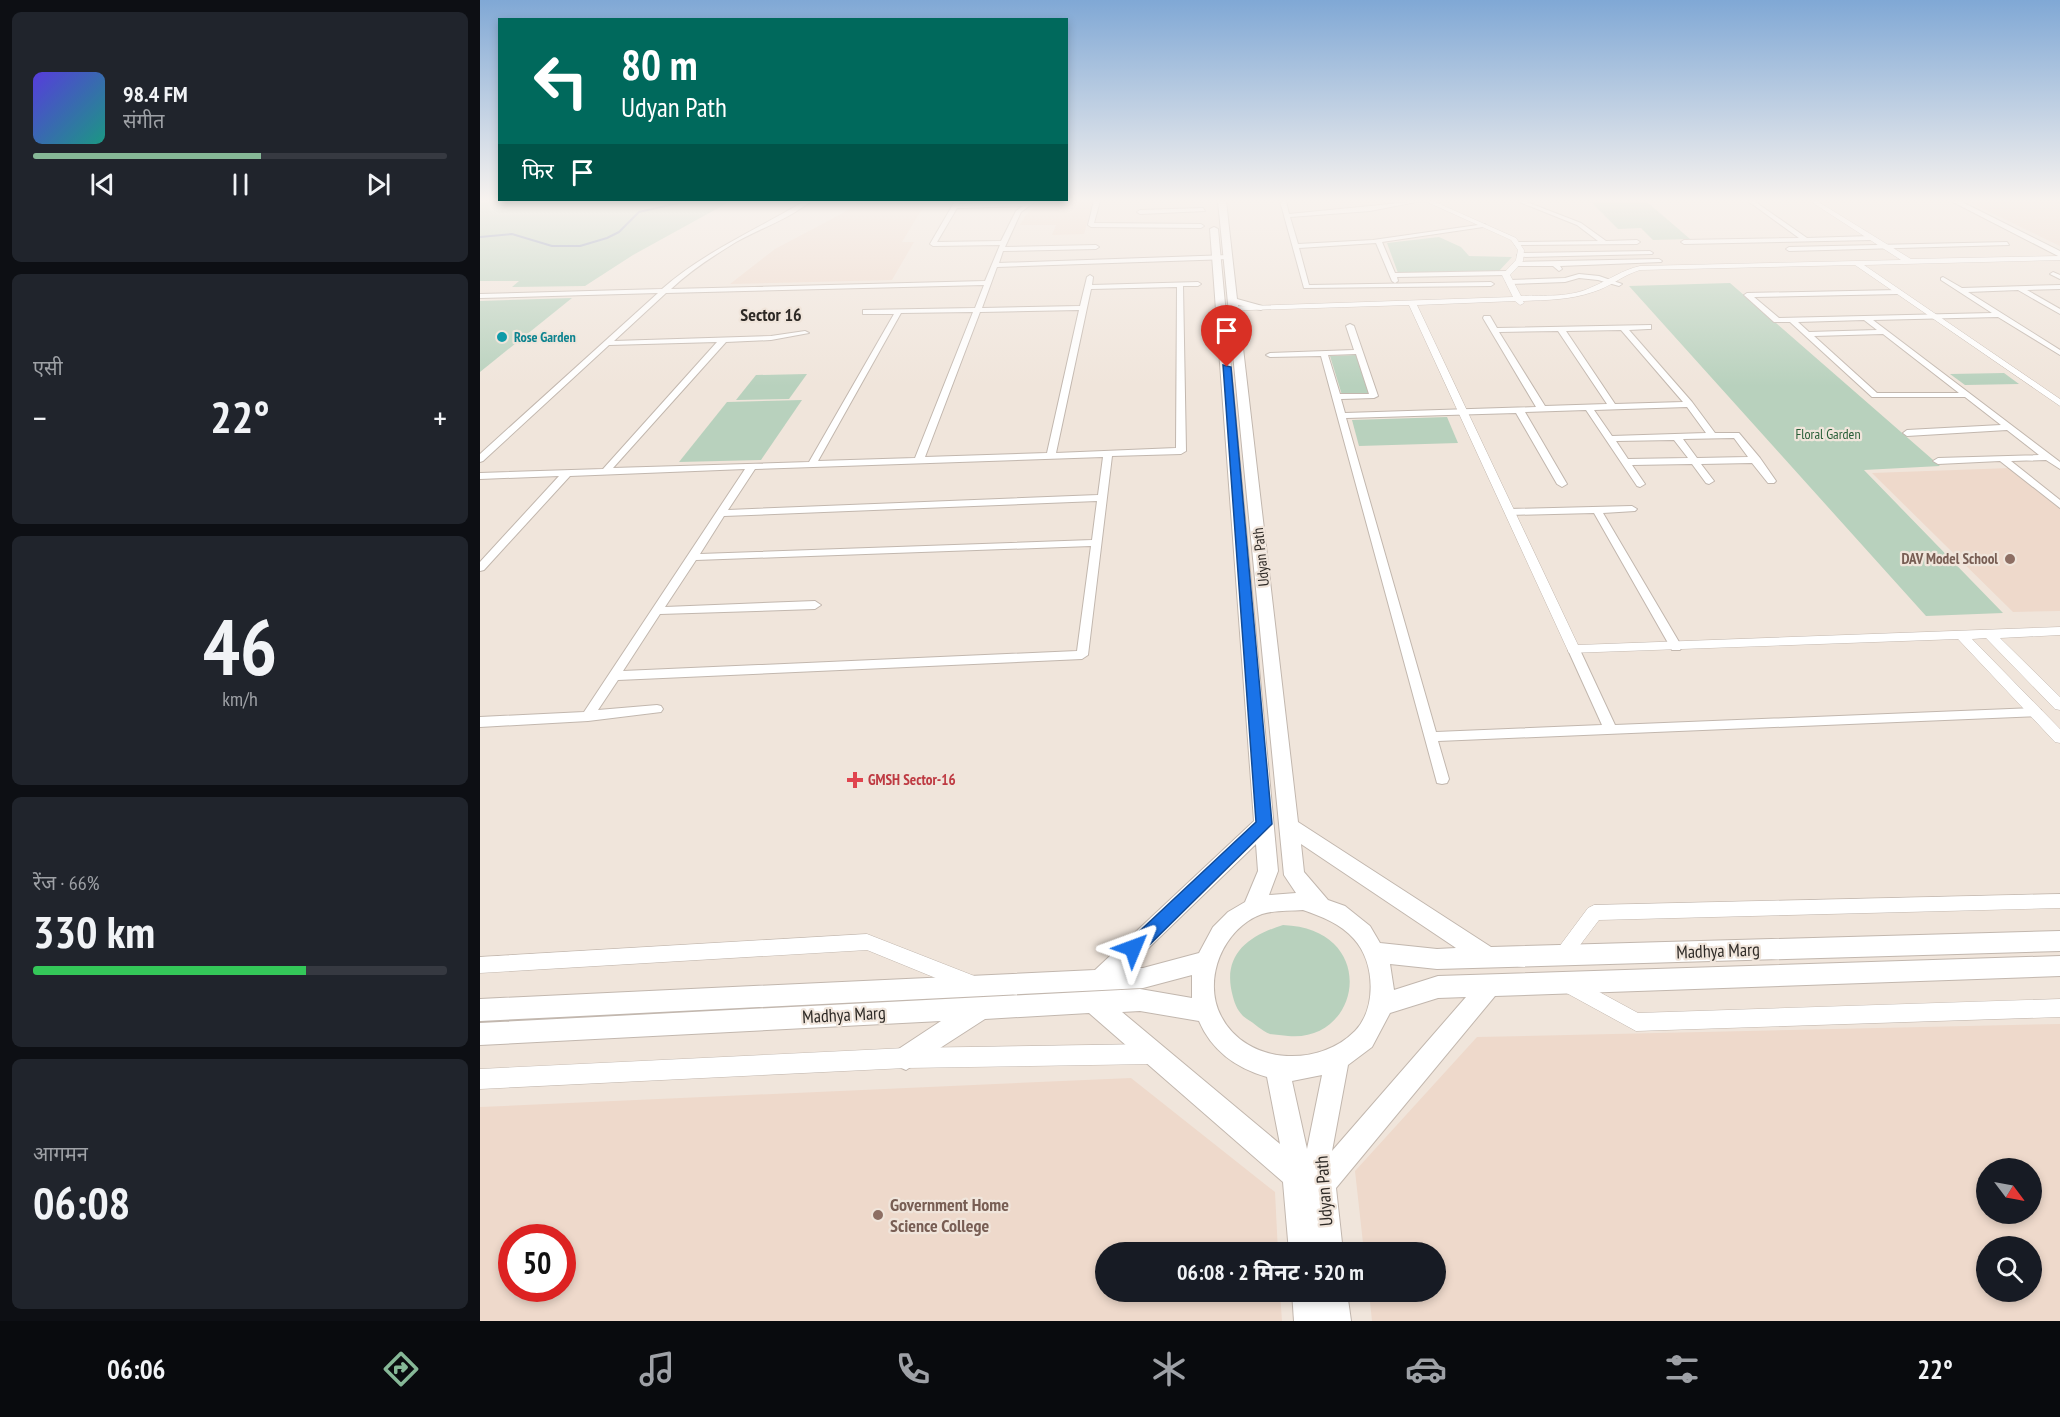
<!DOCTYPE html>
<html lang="hi">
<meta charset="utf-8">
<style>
:root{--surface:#171b24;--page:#20242c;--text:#f1f3f6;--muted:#9ea1a6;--line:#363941;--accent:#86b897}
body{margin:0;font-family:"PT Sans Narrow","Noto Sans Devanagari",sans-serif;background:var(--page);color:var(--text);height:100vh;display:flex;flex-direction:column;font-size:22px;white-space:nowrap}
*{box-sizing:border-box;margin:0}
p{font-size:20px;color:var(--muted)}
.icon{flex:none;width:33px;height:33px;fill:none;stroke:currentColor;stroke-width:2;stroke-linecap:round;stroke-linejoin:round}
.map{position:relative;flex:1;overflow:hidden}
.sheet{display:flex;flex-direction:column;gap:12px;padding:12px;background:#0d0f14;width:480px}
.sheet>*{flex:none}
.banner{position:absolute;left:18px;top:18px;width:570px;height:183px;border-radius:0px;box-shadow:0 3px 9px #0003;background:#00695c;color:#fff;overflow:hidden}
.needle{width:39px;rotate:122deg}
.tools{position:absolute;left:1496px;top:1158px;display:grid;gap:12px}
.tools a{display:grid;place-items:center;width:66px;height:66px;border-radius:50%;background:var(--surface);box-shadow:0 3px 9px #0003;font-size:30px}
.speed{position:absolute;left:18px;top:1224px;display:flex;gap:12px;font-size:30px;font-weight:700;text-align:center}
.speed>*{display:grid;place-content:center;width:78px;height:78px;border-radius:50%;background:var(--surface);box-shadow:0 3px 9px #0003;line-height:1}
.speed .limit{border:9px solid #d22;background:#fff;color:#111}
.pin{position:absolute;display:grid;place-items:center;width:51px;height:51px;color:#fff;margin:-62px -26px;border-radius:50% 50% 50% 0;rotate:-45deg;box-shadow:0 0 6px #0007}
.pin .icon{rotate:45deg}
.me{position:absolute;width:66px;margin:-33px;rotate:46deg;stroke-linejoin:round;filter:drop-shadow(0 0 4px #0008)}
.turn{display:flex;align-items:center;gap:21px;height:126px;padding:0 24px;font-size:27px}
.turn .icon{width:78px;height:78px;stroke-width:2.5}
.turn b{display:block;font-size:42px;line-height:51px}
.then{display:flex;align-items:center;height:57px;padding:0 24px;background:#0003;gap:12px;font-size:22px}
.big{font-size:45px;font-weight:700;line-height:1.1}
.sheet .widget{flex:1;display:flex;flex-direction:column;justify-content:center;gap:9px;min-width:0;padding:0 21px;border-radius:9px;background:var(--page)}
.sheet .dial{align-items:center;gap:0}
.dial b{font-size:78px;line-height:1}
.song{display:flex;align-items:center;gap:18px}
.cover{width:72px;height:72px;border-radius:9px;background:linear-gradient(135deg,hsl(250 70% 55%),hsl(170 70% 35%))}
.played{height:6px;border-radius:3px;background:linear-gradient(90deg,var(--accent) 55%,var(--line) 55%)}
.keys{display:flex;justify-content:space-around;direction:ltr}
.heat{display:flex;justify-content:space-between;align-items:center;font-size:33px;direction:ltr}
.charge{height:9px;border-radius:4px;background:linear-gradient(90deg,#34c759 66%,var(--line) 0)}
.trip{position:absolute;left:615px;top:1242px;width:351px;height:60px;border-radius:30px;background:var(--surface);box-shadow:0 3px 9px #0003;font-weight:700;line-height:60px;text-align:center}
.menu{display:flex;height:96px;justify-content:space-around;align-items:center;background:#090b0e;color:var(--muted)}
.menu .icon{width:42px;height:42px}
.menu .active{color:var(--accent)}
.menu b{font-size:27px;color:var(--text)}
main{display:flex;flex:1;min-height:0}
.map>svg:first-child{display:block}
.education{fill:#eed9cb;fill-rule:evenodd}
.green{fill:#b8d1bd}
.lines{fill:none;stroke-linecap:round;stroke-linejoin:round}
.stream{stroke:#8495b9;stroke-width:2}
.minor-casing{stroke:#c2b7ae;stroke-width:2}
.tertiary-casing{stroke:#c2b7ae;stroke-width:1}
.secondary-casing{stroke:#c2b7ae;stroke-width:2}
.minor{fill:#fff;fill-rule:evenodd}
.tertiary{fill:#fff;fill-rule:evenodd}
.secondary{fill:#fff;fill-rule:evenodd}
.route{fill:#1a73e8;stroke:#114b97;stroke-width:1.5}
.culture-dot{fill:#0f9aa8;stroke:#f0e5db;stroke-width:2}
.education-dot{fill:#8d6e63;stroke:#f0e5db;stroke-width:2}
.health-dot{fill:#e0444e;stroke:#f0e5db;stroke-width:2}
.labels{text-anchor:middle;stroke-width:4.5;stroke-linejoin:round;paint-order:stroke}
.far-culture-label{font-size:14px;font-weight:bold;fill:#0d838f;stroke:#f0e5db;text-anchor:start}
.far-park-label{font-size:14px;fill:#285e37;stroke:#f0e5db}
.street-label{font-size:15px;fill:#2e2a26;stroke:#f0e5db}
.education-label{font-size:15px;font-weight:bold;fill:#785e54;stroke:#f0e5db;text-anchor:end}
.health-label{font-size:15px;font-weight:bold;fill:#be3a42;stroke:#f0e5db;text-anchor:start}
.far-district-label{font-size:18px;font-weight:bold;fill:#2e2a26;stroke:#f0e5db}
.near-street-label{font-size:18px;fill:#2e2a26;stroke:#f0e5db}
.near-education-label{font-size:18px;font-weight:bold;fill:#785e54;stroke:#f0e5db;text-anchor:start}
</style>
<main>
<section class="sheet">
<div class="widget">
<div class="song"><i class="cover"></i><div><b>98.4 FM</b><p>संगीत</p></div></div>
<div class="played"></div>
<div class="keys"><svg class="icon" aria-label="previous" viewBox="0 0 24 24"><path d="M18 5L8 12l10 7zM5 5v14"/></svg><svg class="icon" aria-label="pause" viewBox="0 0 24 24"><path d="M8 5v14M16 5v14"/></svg><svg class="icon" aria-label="next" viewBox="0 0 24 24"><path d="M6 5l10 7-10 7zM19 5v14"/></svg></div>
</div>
<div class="widget"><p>एसी</p>
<div class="heat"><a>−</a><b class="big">22°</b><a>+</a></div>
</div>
<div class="widget dial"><b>46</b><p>km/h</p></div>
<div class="widget"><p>रेंज · 66%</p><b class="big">330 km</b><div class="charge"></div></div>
<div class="widget"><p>आगमन</p><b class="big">06:08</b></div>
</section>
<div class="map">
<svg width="1580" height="1321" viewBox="0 0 1580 1321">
<rect width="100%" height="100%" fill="#f0e5db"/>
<g class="education">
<path d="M380 201H447L422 242H434L412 280 250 284 295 249 363 213Z"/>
<path d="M561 201H613L604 234 572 235 576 225H540L546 215Z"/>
<path d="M1487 201H1580V246Z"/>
<path d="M1531 468 1580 508V611L1533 612 1392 473Z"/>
<path d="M1580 1024V1321H892L889 1292H956V1252H884L875 1171 997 1037ZM1551 1168V1214H1506V1168ZM1551 1246V1292H1506V1246Z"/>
<path d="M651 1078 795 1192 798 1252H626V1292H800L802 1321H0V1107ZM32 1238H82V1288H32Z"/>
</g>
<g class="green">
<path d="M0 201H251L153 255 105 286 32 287 39 281H0Z"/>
<path d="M1110 201H1166L1210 239 1173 240 1161 228 1138 229Z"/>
<path d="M959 237 981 247 989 256 1032 257 1019 271 918 273 907 243Z"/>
<path d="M1250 283 1460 466 1384 470 1523 613 1446 616 1149 286Z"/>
<path d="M92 298 0 372V301Z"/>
<path d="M876 355 889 394 862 395 850 356Z"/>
<path d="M1524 373 1539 384 1485 385 1470 374Z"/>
<path d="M327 374 309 399 256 400 276 375Z"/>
<path d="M322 400 281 460 199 462 247 402Z"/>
<path d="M967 417 978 443 879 446 872 420Z"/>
<path d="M803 925C900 929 882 1043 808 1036 803 1035 795 1035 790 1034 782 1031 774 1023 767 1019 759 1014 755 1005 753 997 741 955 768 936 803 925Z"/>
</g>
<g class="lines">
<path class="stream" d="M0 237 32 234 72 246H100L127 238 139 232 159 212 207 201"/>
<g class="minor-casing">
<g id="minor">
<path d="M324 201H331C309 219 281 228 256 242 233 256 210 271 191 289L505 281 520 245 453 246 450 244 475 201H481L479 204 556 201 541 212 525 247 616 245 619 247 616 249 523 251 519 263 749 255 752 257 749 259 517 267 502 308 600 306 607 277 610 275 613 277 612 285 718 282 721 284 718 286H703L706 451 701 454 632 456 608 655 602 659 138 680 118 710 177 705 181 706 183 709 181 712 108 721 0 727V717L104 712 265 469 90 476 4 570 0 571V562L79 476 0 479V473L123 469 237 342 129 345 3 461 0 462V454L178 293 0 298V294L182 289C225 251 277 230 324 201ZM543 206 536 211 521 241 457 242 477 208ZM504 285 495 308 383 310V314H414L329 462 133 468 246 342 291 340 329 333 325 331 291 336 134 341 186 293ZM697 287 696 448 576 453 611 289ZM599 310 567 453 445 457 500 312ZM493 312 435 458 338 461 421 313ZM623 457 618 495 248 510 275 469ZM617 501 612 540 220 554 244 516ZM611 546 597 651 143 671 180 614 335 609 341 605 335 601 185 607 216 560Z"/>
<path d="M614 201H620L614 223 721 224 724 226 721 228 611 227 608 225Z"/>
<path d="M800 201H806L809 214 941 201 890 211 810 217 818 244 893 240 1005 224 1003 227 902 242 915 273 1027 271 1030 273 1027 275 917 277 918 281 915 283 912 281 896 243 819 248 829 285 1011 282 1014 284 1011 286 824 288Z"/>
<path d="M1037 201H1044L1101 223 1126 241 1157 240 1160 242 1157 244 1035 245 1037 242 1118 241 1097 225Z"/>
<path d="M1268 201H1274L1327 238 1391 236 1394 238 1391 240 1204 244 1201 242 1204 240 1319 238Z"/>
<path d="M723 208 725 211 660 214 657 212 660 210Z"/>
<path d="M1527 242 1529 245 1309 251 1306 249 1309 247Z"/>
<path d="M1170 251 1173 253 1172 254 1040 257 1037 255 1040 253Z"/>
<path d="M1179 259 1182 261 1181 262 1080 266 1082 269 1079 271 1073 266H1036L1033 264 1036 262Z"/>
<path d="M1573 272 1580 275V279L1570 274Z"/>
<path d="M1099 274 1119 276 1142 284 1139 286 1118 280 1099 278 1085 282 1029 284 1026 282 1029 280 1085 278Z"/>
<path d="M1463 277 1482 288 1580 285V289L1547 290 1580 309V314L1538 290 1488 292 1580 350V355L1518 317 1393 320 1580 462V469L1566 460 1531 461 1580 500V508L1520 461 1458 464 1453 461 1458 458 1559 455 1527 430 1427 436 1423 433 1427 430 1521 425 1485 397H1392L1310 322H1294L1264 295 1267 293 1419 290 1422 292 1419 294 1274 297 1299 318 1512 313 1461 280V278ZM1384 320 1397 330 1329 332 1318 322ZM1403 334 1479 393H1397L1334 336Z"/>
<path d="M1004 316H1010L1017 328 1171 325V329H1168L1149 330 1212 402 1235 433H1259L1280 458 1296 481 1294 483H1288L1272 463 1221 464 1234 481 1229 484 1226 483 1212 464 1152 465 1165 484 1160 487 1157 486 1106 410 1045 412 1087 484 1082 487 1077 484 1036 413 866 418 956 732 1122 725 1088 650 1094 646 1100 650 1135 725 1556 708 1561 710 1562 713 1561 716 958 741 969 779 967 783 962 784 957 783 841 356 790 357 786 355 790 353 874 350 866 326 870 324 874 326 898 396 894 398 861 399 865 413 1056 407 1003 318ZM1141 330 1203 402 1135 404 1086 331ZM1078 331 1127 404 1065 406 1019 332ZM876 354 889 394H860L848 355ZM1207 407 1226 433 1132 436 1114 410ZM1254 438 1268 457 1217 458 1203 439ZM1194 440 1208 458 1148 459 1136 441Z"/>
<path d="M1152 506 1157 509 1155 511 1123 513 1202 647 1200 650H1192L1114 513 1030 515 1025 512 1030 509Z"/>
</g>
</g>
<g class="tertiary-casing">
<g id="tertiary">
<path d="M945 201H953L1036 238 1044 250 1043 261 1030 275 1041 296C1064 295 1090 298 1112 287 1129 280 1142 270 1160 266L1421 260 1330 201H1337L1431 259 1580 256V260L1384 265 1580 399V406L1375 265 1160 270C1143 275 1130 287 1113 292 1090 300 1067 300 1043 301L1044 303 1040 305 1035 301 937 305 1098 645 1580 627V635L1520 638 1580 697V710L1575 709 1506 638 1492 639 1580 729V743L1575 742 1478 639 1089 653 929 305 739 311 735 309 739 307 1033 297 1022 275 1036 260 1038 250 1031 240Z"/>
<path d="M1580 894V908L1119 920 1088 961 1082 963 1076 961 1073 955 1108 908 1114 905Z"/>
<path d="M387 934 497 977 499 983 497 989 490 992 387 950 0 973V957Z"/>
<path d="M1088 975 1158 1013 1580 999V1017L1156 1031 1081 990 1079 984 1081 978Z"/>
<path d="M672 1044 679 1047 682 1054 679 1061 672 1064 426 1068 0 1089V1069L426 1048Z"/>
</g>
</g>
<g class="secondary-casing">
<g id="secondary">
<path d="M738 201H746L757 299 786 307 781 310 758 305 818 822 1011 947 1580 931V951L957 969 910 964 914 990 958 976 1580 956V976L1015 996 856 1188 863 1252H809L803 1182 609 1013 505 1019 426 1070 417 1066 414 1058 417 1050 461 1021 0 1045V1023L660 989 712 998V975L663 988 0 1021V999L615 970 774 821 730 229 734 227 738 229 798 871 789 895 816 893 804 875ZM776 844 778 871 765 902 748 912 733 927 719 953 663 968H648ZM821 844 976 948 957 949 900 943 890 926 865 906 848 900 824 872ZM823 910C842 917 860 923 874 939 895 962 897 1008 875 1031 839 1068 766 1065 741 1016 722 980 743 928 782 914 795 910 810 911 823 910ZM986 997 852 1151 868 1065 892 1047 910 1013 958 998ZM660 1011 719 1021C732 1051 756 1068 787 1077L800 1144 642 1012ZM842 1075 827 1149 812 1081Z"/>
<path d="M1471 201H1480L1580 251V257Z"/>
<path d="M812 1292H867L871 1321H814Z"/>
</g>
</g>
<use href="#minor" class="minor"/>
<use href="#tertiary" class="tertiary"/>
<use href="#secondary" class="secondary"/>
</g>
<linearGradient id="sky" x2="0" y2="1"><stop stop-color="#80a8d5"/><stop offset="0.52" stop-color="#f8f3ef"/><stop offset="1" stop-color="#f8f3ef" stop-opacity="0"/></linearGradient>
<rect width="1580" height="386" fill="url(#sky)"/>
<path class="route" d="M743 365 751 367 792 824 660 954 653 957 647 954 644 948 647 943 776 822Z"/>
<circle class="culture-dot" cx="22" cy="337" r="6"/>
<g class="education-dot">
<circle cx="1530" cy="559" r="6"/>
<circle cx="398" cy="1215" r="6"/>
</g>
<path class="health-dot" d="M372 771h6v6h6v6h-6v6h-6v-6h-6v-6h6z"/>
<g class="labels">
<g class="far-culture-label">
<text x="34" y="342">Rose Garden</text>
</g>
<g class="far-park-label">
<text x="1348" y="439">Floral Garden</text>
</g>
<g class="street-label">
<text transform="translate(781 557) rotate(-96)" y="5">Udyan Path</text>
</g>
<g class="education-label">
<text x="1518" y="564">DAV Model School</text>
</g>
<g class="health-label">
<text x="388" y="785">GMSH Sector-16</text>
</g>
<g class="far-district-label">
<text x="291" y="321">Sector 16</text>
</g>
<g class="near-street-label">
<text transform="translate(1238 951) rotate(-2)" y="6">Madhya Marg</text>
<text transform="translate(364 1015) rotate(-3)" y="6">Madhya Marg</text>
<text transform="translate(844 1191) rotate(-94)" y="6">Udyan Path</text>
</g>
<g class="near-education-label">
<text x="410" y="1211">Government Home<tspan x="410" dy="21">Science College</tspan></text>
</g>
</g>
</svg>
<div class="tools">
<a><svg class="needle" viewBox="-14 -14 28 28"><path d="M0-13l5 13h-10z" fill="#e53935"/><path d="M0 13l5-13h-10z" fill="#9ea1a6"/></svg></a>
<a><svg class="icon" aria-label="search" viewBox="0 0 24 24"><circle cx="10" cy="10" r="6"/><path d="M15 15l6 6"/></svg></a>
</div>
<div class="speed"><div class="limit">50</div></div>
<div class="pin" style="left:747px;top:367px;background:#d93025"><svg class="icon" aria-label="arrive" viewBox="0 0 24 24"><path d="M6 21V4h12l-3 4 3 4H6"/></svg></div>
<svg class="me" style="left:653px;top:948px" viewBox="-20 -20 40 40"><path d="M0-17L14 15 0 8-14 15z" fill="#1a73e8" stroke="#fff" stroke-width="4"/></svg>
<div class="trip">06:08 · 2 मिनट · 520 m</div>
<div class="banner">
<div class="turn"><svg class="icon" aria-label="left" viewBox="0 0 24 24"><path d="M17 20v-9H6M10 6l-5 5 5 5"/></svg><div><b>80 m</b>Udyan Path</div></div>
<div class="then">फिर<svg class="icon" aria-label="arrive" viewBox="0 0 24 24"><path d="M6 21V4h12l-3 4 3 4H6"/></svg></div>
</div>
</div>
</main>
<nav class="menu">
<b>06:06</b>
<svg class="icon active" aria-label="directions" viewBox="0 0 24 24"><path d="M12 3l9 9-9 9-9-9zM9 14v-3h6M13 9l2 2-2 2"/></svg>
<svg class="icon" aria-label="music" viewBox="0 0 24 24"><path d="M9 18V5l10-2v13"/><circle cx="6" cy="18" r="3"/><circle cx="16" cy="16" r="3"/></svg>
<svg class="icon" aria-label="phone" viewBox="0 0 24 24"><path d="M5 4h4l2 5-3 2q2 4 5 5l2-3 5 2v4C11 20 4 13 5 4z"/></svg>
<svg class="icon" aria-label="climate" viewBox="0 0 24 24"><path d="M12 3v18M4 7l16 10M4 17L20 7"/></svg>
<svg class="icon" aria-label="car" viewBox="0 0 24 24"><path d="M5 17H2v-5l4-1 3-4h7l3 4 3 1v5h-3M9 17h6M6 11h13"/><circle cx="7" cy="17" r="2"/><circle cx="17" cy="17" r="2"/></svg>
<svg class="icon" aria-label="filters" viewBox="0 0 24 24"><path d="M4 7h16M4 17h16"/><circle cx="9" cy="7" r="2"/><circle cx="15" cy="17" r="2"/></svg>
<b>22°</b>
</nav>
